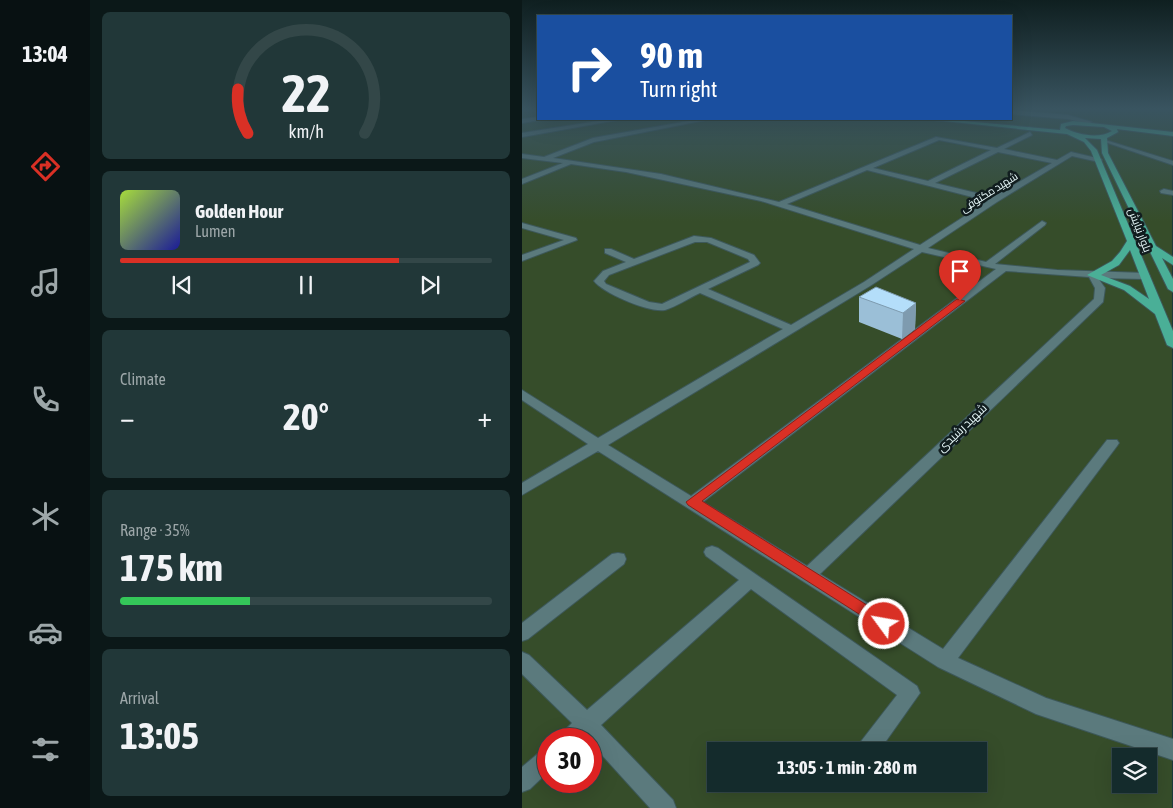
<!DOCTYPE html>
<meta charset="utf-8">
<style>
:root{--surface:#142b2c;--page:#213738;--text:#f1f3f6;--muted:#9da7a9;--line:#334748;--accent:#d93025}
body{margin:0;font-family:"Asap Condensed",Cairo,sans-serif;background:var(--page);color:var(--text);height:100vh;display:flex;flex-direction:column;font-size:19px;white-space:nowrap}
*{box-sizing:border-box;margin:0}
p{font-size:16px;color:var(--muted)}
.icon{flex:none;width:28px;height:28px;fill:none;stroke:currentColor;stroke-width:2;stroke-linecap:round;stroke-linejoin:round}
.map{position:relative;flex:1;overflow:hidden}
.sheet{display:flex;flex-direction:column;gap:12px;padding:12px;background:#0b1818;width:432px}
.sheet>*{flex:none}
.guide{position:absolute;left:15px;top:15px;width:475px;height:105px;border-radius:0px;box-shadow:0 5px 20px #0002,0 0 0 1px var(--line);background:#1a4fa0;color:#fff;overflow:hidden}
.controls{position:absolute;left:590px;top:748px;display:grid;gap:10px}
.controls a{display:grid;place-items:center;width:45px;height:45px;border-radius:0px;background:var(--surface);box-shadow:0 5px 20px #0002,0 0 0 1px var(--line);font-size:25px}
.speed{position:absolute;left:15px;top:728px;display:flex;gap:10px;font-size:25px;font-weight:700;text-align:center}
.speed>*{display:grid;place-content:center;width:65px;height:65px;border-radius:50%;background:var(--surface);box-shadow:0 5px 20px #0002,0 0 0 1px var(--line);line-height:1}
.speed .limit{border:8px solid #d22;background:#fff;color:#111}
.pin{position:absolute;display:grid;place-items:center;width:42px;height:42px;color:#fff;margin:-51px -21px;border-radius:50% 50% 50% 0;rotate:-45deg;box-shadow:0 0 5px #0007}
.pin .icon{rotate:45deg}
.me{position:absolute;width:55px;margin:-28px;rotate:302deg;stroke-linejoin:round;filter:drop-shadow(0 0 4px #0008)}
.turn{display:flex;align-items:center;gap:18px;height:105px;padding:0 20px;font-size:22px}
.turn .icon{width:65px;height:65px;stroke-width:2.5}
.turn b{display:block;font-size:35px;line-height:42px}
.big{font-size:38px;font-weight:700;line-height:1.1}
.sheet .tile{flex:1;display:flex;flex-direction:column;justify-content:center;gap:8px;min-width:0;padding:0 18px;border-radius:8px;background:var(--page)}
.sheet .dial{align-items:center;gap:0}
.dial svg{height:130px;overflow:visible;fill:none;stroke:var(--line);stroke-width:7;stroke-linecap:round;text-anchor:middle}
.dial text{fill:var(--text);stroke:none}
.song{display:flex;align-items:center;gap:15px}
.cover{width:60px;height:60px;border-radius:8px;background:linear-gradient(135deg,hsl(80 70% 55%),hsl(240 70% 35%))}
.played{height:5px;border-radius:2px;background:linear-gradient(90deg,var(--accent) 75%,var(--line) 75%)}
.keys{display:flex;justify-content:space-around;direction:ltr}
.heat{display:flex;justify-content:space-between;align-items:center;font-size:28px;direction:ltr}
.charge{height:8px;border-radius:4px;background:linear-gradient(90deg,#34c759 35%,var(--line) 0)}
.trip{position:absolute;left:185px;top:742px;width:280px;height:50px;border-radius:0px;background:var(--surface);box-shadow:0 5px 20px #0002,0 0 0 1px var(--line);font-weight:700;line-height:50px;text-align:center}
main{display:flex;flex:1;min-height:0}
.tab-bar{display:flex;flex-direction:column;width:90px;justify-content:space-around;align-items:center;background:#081112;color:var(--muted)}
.tab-bar .icon{width:35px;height:35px}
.tab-bar .current{color:var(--accent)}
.tab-bar b{font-size:22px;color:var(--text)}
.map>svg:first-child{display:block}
.green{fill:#364d2a;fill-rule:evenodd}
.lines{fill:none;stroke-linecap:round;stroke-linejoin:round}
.minor-casing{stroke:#3d585a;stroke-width:2}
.major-casing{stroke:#3d585a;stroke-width:2}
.minor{fill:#5b7a7d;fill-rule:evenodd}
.major{fill:#4aaf97;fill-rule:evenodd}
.wall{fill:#9bbfd7}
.shaded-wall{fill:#7e9baf}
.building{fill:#b4defa;stroke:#7e9baf}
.route{fill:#d93025;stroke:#8d1f18}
.labels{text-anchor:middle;stroke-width:5;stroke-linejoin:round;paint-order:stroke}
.far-street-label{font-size:11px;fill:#e8f9fa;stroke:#111d1f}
.street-label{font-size:12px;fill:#e8f9fa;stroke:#111d1f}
</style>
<main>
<nav class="tab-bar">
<b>13:04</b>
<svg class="icon current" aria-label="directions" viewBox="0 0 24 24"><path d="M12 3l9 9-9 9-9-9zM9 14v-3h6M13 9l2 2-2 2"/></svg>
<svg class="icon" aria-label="music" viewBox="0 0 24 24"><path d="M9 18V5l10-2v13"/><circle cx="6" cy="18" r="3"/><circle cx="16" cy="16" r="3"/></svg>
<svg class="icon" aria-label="phone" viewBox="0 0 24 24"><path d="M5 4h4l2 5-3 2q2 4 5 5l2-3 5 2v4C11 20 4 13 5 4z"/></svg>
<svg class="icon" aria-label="climate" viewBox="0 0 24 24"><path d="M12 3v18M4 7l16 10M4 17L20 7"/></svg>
<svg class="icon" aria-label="car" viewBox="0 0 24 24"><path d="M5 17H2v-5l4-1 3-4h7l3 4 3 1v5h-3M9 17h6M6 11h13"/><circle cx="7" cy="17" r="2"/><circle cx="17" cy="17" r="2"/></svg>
<svg class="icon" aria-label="filters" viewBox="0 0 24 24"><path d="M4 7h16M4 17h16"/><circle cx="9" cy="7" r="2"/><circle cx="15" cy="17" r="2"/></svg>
</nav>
<section class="sheet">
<div class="tile dial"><svg viewBox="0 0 100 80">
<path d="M14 69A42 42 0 1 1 86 69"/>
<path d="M14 69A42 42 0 0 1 8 42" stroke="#d93025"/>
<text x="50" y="56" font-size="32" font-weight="700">22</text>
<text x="50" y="72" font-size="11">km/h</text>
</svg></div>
<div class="tile">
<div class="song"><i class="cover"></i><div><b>Golden Hour</b><p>Lumen</p></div></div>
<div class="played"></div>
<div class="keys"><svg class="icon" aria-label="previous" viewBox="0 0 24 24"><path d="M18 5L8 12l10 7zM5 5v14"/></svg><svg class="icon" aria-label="pause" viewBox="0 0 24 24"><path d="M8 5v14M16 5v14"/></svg><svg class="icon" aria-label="next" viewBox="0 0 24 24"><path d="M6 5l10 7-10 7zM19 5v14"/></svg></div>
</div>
<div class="tile"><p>Climate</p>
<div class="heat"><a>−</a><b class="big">20°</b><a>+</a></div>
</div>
<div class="tile"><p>Range · 35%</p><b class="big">175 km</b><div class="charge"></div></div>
<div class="tile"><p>Arrival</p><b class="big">13:05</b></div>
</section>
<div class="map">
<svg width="651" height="808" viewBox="0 0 651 808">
<rect width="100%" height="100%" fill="#1b393b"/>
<path class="green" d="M0 109H16V119H489V109H650V808H0ZM26 739H69V781H26ZM194 751H456V784H194ZM599 756H626V784H599Z"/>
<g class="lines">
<g class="minor-casing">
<g id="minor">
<path d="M489 110 546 115 570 122 567 124 546 119 489 114Z"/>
<path d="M16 117 18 120 0 123V119Z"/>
<path d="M89 119H101L0 137V133Z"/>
<path d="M178 119H189L72 142 31 158 139 174 257 202 414 137 475 148 508 132 510 135 482 149 535 160 549 152 579 159 580 160 577 162 550 156 475 202 406 248 464 262 520 221 524 223 523 225 473 264 535 270 623 273 628 276 623 279 576 278 583 288 581 302 298 574 421 649 585 440H595L597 443 595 446 436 658 524 698 651 739V760L514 714 416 667 76 451 0 495V483L66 444 0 400V390L76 438 261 329 178 293C167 298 154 307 143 310 127 313 81 293 72 281L81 271 104 262 83 253V249H89L112 259 172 236 189 238 232 255 238 263 236 265 186 289 269 325 342 282 392 249 239 201 104 172 49 164 0 184V179L41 163 0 158V154L22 157 71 138ZM417 140 469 150 406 181 351 168ZM476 152 530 163 471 197 413 183ZM345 170 466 201 398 245 265 204ZM173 242H185L226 259 228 262 140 304 127 302 84 284 82 281 87 275ZM400 252 474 269 169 496 86 445 348 286ZM484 271 567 277 573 288 572 299 285 566 181 502Z"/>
<path d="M580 139 651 161V165L580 141Z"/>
<path d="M642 189 651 191V195L639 193 638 191Z"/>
<path d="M0 223 54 238 55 240 0 261V255L42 240 0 228Z"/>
<path d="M190 546 196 548 395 686 398 693 357 751H334L337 744 375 695 229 589 79 725 151 800 154 808H128L69 743V739H38L41 732 50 723 0 674V652L7 655 65 710 217 580 184 556 182 552 184 548Z"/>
<path d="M96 553 102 554 104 559 102 564 6 639 0 641V623L90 554Z"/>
<path d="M26 748V772L8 789 0 792V767L19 751Z"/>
</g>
</g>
<g class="major-casing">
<path id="major" d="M402 119H420L538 130 539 124 551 121 651 132V136L595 129 596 132 585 138 586 153 634 246 651 257V265L640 258 651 279V292L646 289 580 153 579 139 563 138 575 150 651 331V348L645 345 633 314 602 290 565 275 590 261 598 252 605 241 569 151 562 142 545 134ZM551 125 582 127 590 131C577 139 556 135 543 128L544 126ZM608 250 627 299 608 286 579 275 597 265Z"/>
</g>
<use href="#minor" class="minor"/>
<use href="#major" class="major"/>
</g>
<path class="wall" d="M337 297 394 303 393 329 380 339 337 322Z"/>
<path class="shaded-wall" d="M394 303 393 329 380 339 381 313Z"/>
<path class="building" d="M354 287 394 303 381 313 337 297Z"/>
<linearGradient id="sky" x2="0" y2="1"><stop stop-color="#0f1f20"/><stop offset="0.49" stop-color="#395460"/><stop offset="1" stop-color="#395460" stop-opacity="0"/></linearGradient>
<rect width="651" height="222" fill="url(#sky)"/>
<path class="route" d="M435 299 443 301 180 501 367 619 370 624 367 628 362 630 166 505 164 502Z"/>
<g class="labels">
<g class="far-street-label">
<text transform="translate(467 192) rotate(-32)" y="4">شهید مکتوفی</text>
<text transform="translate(618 230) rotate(69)" y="4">بلوار نیایش</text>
</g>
<g class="street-label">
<text transform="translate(440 428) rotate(-44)" y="4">شهید رشیدی</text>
</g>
</g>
</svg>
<div class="controls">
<a><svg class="icon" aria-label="layers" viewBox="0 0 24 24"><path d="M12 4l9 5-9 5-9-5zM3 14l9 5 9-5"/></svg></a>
</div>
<div class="speed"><div class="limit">30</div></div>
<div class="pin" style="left:438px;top:301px;background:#d93025"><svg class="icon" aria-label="arrive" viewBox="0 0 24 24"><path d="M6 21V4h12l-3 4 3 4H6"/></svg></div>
<svg class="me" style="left:362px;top:624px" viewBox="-20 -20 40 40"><circle r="17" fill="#d93025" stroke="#fff" stroke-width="3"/><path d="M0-11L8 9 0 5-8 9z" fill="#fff"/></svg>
<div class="trip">13:05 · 1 min · 280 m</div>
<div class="guide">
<div class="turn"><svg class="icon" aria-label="right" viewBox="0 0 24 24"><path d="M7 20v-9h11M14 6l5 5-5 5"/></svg><div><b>90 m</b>Turn right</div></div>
</div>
</div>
</main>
